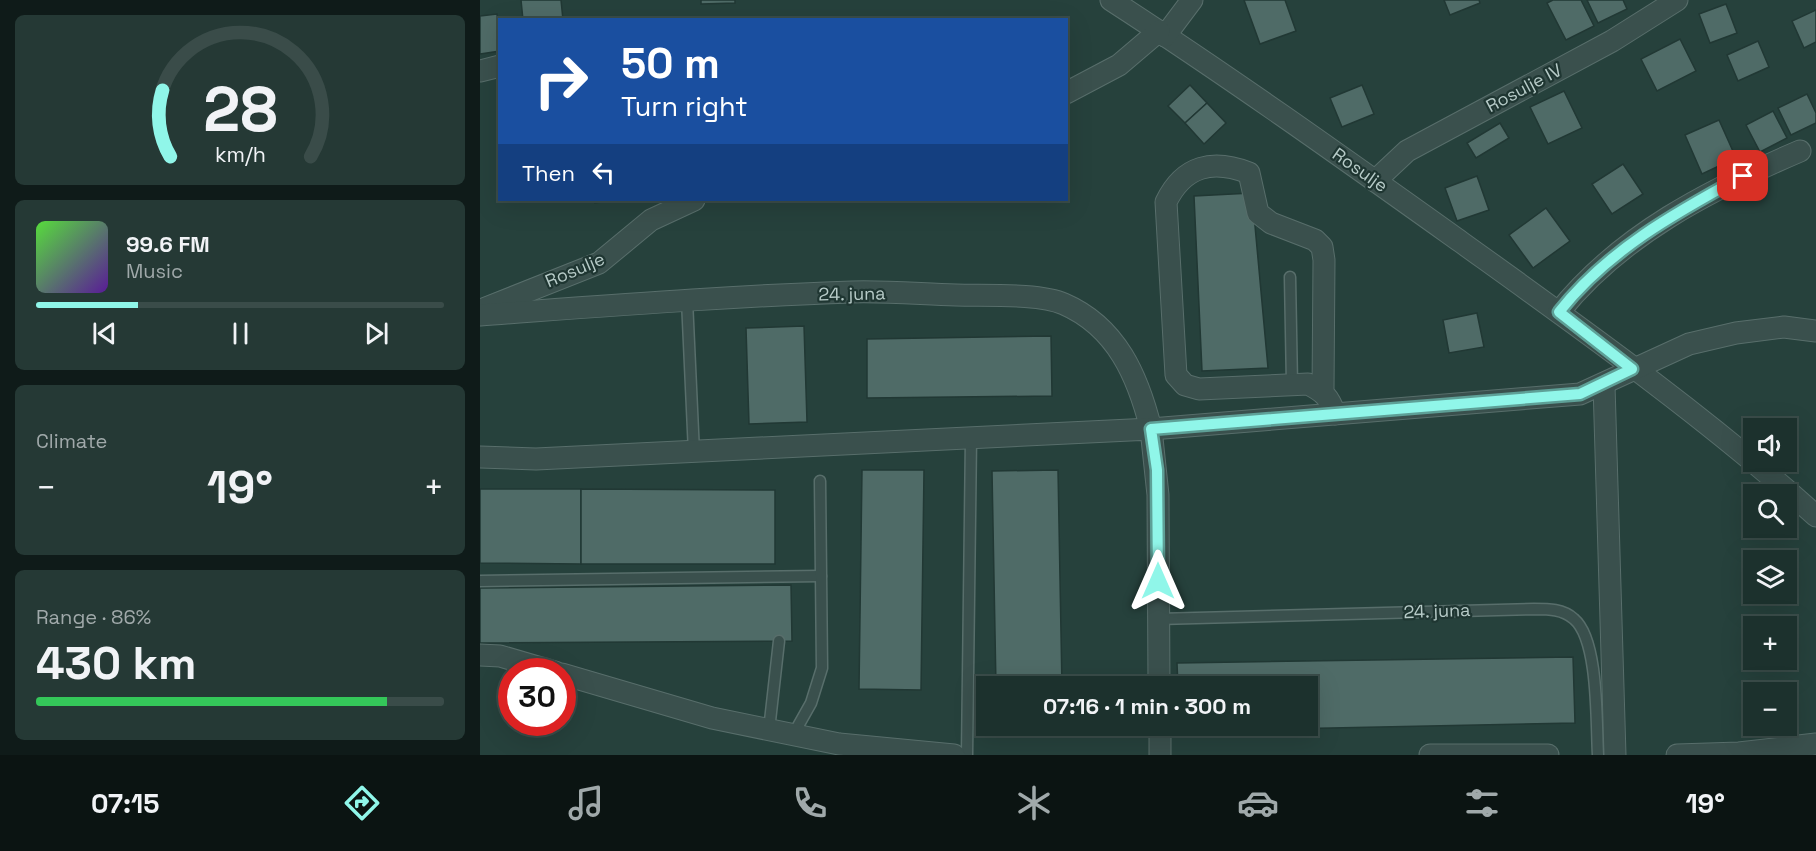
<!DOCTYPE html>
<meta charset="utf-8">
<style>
:root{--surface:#1c312d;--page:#253935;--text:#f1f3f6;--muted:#a0a9aa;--line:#3a4c49;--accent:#90f6e9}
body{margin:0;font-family:"Space Grotesk",sans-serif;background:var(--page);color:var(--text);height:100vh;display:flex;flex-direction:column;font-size:22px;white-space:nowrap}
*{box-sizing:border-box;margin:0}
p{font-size:20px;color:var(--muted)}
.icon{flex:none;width:33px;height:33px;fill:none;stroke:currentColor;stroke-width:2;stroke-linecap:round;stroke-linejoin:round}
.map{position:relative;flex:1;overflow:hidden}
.side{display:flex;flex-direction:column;gap:15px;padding:15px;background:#0f1b19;width:480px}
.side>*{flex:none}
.top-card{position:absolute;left:18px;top:18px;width:570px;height:183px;border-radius:0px;box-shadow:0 6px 24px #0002,0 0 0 2px var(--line);background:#1a4fa0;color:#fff;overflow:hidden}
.tools{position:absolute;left:1263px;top:418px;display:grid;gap:12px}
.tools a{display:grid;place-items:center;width:54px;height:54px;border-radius:0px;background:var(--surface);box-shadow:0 6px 24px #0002,0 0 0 2px var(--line);font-size:30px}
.speed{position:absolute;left:18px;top:658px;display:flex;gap:12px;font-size:30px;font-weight:700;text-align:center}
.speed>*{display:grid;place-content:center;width:78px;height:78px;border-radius:50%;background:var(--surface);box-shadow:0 6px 24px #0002,0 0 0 2px var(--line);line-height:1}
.speed .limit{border:9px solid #d22;background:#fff;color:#111}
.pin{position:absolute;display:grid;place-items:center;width:51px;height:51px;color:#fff;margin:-26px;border-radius:12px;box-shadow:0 3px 9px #0006}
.me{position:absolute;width:66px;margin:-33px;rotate:0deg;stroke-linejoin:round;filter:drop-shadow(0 0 4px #0008)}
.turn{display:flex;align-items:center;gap:21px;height:126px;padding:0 24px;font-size:27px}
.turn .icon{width:78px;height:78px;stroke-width:2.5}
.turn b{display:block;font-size:42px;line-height:51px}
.then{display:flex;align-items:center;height:57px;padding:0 24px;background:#0003;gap:12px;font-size:22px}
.big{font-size:45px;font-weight:700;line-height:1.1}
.side .widget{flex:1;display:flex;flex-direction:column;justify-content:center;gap:9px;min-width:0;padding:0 21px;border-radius:9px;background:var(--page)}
.side .dial{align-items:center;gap:0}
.dial svg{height:156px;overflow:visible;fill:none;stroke:var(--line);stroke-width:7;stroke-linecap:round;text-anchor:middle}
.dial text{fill:var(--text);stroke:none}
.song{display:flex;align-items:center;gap:18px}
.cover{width:72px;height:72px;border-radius:9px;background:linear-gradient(135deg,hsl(110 70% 55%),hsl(270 70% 35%))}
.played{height:6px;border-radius:3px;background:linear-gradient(90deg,var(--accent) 25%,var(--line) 25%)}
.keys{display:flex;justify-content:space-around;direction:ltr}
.heat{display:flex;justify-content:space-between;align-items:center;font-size:33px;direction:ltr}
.charge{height:9px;border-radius:4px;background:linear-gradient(90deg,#34c759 86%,var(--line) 0)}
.trip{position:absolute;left:496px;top:676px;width:342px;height:60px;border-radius:0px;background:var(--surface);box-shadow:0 6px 24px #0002,0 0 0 2px var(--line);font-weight:700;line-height:60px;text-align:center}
.dock{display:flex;height:96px;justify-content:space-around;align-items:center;background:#0b1412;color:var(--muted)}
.dock .icon{width:42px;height:42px}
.dock .selected{color:var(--accent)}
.dock b{font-size:27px;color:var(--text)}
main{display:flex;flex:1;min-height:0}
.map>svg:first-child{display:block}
.building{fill:#4f6b67;stroke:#213834;stroke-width:1.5}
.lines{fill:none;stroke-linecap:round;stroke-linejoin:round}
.service-casing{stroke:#586e6b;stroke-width:13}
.minor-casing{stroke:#586e6b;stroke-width:23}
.service{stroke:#3a504d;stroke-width:10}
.minor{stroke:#3a504d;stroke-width:21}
.route-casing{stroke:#5ea097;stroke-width:15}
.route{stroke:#90f6e9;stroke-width:10}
.labels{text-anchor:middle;stroke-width:4.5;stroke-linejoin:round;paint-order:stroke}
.street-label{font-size:18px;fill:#b7cbc8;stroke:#1f3632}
</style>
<main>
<section class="side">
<div class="widget dial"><svg viewBox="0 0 100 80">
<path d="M14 69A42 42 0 1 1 86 69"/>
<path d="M14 69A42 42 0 0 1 10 35" stroke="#90f6e9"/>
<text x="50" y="56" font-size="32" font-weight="700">28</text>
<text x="50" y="72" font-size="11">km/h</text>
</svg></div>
<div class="widget">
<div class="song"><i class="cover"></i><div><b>99.6 FM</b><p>Music</p></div></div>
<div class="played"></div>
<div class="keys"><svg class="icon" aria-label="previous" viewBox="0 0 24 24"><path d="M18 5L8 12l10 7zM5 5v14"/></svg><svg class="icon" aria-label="pause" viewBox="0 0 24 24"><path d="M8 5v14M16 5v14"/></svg><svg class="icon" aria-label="next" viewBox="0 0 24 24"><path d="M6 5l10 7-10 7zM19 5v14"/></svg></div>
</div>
<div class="widget"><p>Climate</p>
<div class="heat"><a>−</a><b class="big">19°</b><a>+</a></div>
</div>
<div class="widget"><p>Range · 86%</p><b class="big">430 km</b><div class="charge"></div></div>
</section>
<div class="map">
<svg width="1336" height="755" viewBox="0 0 1336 755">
<rect width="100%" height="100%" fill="#26413c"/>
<g class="building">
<path d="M41 0H81L83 20H43Z"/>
<path d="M221 0H255V3L221 4Z"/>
<path d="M764 0H805L816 31 780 44Z"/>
<path d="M964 0H999L1000 3 970 15Z"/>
<path d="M1073 0H1101L1114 26 1086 40 1067 3Z"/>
<path d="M1107 0H1143L1147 9 1118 23Z"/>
<path d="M1246 4 1257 33 1230 43 1219 14Z"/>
<path d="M1336 10V42L1324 48 1312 21Z"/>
<path d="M17 14 20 51 0 54V16Z"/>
<path d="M1200 39 1216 71 1177 91 1161 59Z"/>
<path d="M1278 41 1289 67 1258 81 1247 55Z"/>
<path d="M710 85 727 103 705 123 688 106Z"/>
<path d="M882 85 894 114 862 127 850 98Z"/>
<path d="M1084 91 1102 128 1068 144 1050 107Z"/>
<path d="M1327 94 1336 113V123L1311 135 1298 108Z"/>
<path d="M727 103 746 123 724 144 705 123Z"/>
<path d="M1293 111 1307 138 1280 152 1266 125Z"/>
<path d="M1239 120 1256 158 1222 174 1205 135Z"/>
<path d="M1020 123 1029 138 996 158 987 143Z"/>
<path d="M1143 164 1163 194 1132 214 1112 184Z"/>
<path d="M997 176 1009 210 977 221 965 188Z"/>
<path d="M772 193 788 368 722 371 714 196Z"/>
<path d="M115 200H138L115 203Z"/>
<path d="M1066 208 1090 241 1053 268 1029 235Z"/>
<path d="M997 313 1004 347 969 353 963 320Z"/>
<path d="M324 326 327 422 269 424 266 328Z"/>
<path d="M571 336 572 396 387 398V339Z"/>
<path d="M382 470H444L441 690 379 689Z"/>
<path d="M578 470 582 687H516L512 471Z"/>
<path d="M0 489H101V564L0 563Z"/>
<path d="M101 489 295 490V564H101Z"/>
<path d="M311 585 312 641 0 643V588Z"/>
<path d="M1093 657 1095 723 698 731V726H828V687H698L697 663Z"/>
</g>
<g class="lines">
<g class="service-casing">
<g id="service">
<path d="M810 277 812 385"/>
<path d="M207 300 214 453"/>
<path d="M0 581 341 576"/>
<path d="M678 619 1054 609C1069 609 1083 609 1094 619 1119 640 1116 723 1118 755"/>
<path d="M289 730 299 641"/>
<path d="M313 735 331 703 342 668 340 481"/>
<path d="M487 755 491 438"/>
</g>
</g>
<g class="minor-casing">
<g id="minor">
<path d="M631 0C750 77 866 160 981 242 1102 329 1225 416 1336 516"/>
<path d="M685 36 712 0"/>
<path d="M0 71 20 66"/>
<path d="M586 93 639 65 679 31"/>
<path d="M895 181 927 151 1132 41 1197 0"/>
<path d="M1 310 119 263 171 220 214 200"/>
<path d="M1079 312C1140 235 1231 189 1320 151"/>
<path d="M0 315C124 306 248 296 372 292 406 291 441 294 476 295 504 296 560 293 584 304 637 327 658 377 671 429L1100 394 1209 344 1256 333 1304 327 1336 331"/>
<path d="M1124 385 1135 755"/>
<path d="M843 391 844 260 842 247 835 240 791 223 778 213 769 173C733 159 704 165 686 202L696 375 705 385 719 389 828 384C844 392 849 397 855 414"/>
<path d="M0 457 56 459 671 429 678 495 679 687"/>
<path d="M0 655 20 656 75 672"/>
<path d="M82 674 232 718 359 744 474 755"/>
<path d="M680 726V755"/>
<path d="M950 755H1068"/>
<path d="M1197 755 1259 753 1336 744"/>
</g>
</g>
<use href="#service" class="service"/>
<use href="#minor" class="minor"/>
</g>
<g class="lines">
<g class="route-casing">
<path id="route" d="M678 581 677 470 671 429 1100 394 1152 369 1079 312C1128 250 1195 213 1263 176"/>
</g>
<use href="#route" class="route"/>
</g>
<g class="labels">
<g class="street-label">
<text transform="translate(1044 88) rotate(-28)" y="6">Rosulje IV</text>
<text transform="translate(880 170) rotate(35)" y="6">Rosulje</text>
<text transform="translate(95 270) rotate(-23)" y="6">Rosulje</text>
<text transform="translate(372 294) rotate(-1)" y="6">24. juna</text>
<text transform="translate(957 611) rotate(-2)" y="6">24. juna</text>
</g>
</g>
</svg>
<div class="tools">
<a><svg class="icon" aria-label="sound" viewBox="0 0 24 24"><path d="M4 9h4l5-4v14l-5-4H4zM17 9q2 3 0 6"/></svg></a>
<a><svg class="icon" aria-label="search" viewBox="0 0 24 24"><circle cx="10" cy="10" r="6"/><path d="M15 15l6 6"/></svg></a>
<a><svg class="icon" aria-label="layers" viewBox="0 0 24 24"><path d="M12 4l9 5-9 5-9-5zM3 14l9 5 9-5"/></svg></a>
<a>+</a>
<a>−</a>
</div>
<div class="speed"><div class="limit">30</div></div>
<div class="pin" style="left:1263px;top:176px;background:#d93025"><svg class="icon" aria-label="arrive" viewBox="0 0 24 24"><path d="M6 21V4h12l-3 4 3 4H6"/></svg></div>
<svg class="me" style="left:678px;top:581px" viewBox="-20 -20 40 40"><path d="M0-17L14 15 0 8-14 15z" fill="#90f6e9" stroke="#fff" stroke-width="4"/></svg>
<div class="trip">07:16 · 1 min · 300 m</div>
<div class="top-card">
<div class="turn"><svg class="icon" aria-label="right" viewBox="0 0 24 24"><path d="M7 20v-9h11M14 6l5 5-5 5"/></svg><div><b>50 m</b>Turn right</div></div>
<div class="then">Then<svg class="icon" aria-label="left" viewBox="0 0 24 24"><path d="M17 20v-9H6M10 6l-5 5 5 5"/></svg></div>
</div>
</div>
</main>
<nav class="dock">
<b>07:15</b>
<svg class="icon selected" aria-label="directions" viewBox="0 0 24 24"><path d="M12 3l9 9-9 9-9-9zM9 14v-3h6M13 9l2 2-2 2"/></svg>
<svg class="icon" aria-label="music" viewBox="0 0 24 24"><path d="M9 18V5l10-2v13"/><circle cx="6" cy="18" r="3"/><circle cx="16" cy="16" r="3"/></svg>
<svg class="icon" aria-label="phone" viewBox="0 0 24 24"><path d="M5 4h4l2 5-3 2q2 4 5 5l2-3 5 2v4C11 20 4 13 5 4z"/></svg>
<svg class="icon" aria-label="climate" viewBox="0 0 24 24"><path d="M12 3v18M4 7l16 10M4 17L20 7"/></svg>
<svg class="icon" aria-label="car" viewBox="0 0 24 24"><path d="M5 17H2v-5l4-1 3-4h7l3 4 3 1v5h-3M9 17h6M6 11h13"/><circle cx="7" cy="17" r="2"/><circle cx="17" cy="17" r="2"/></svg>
<svg class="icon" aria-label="filters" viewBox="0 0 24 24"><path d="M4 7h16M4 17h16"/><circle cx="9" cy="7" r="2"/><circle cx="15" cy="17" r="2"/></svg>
<b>19°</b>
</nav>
